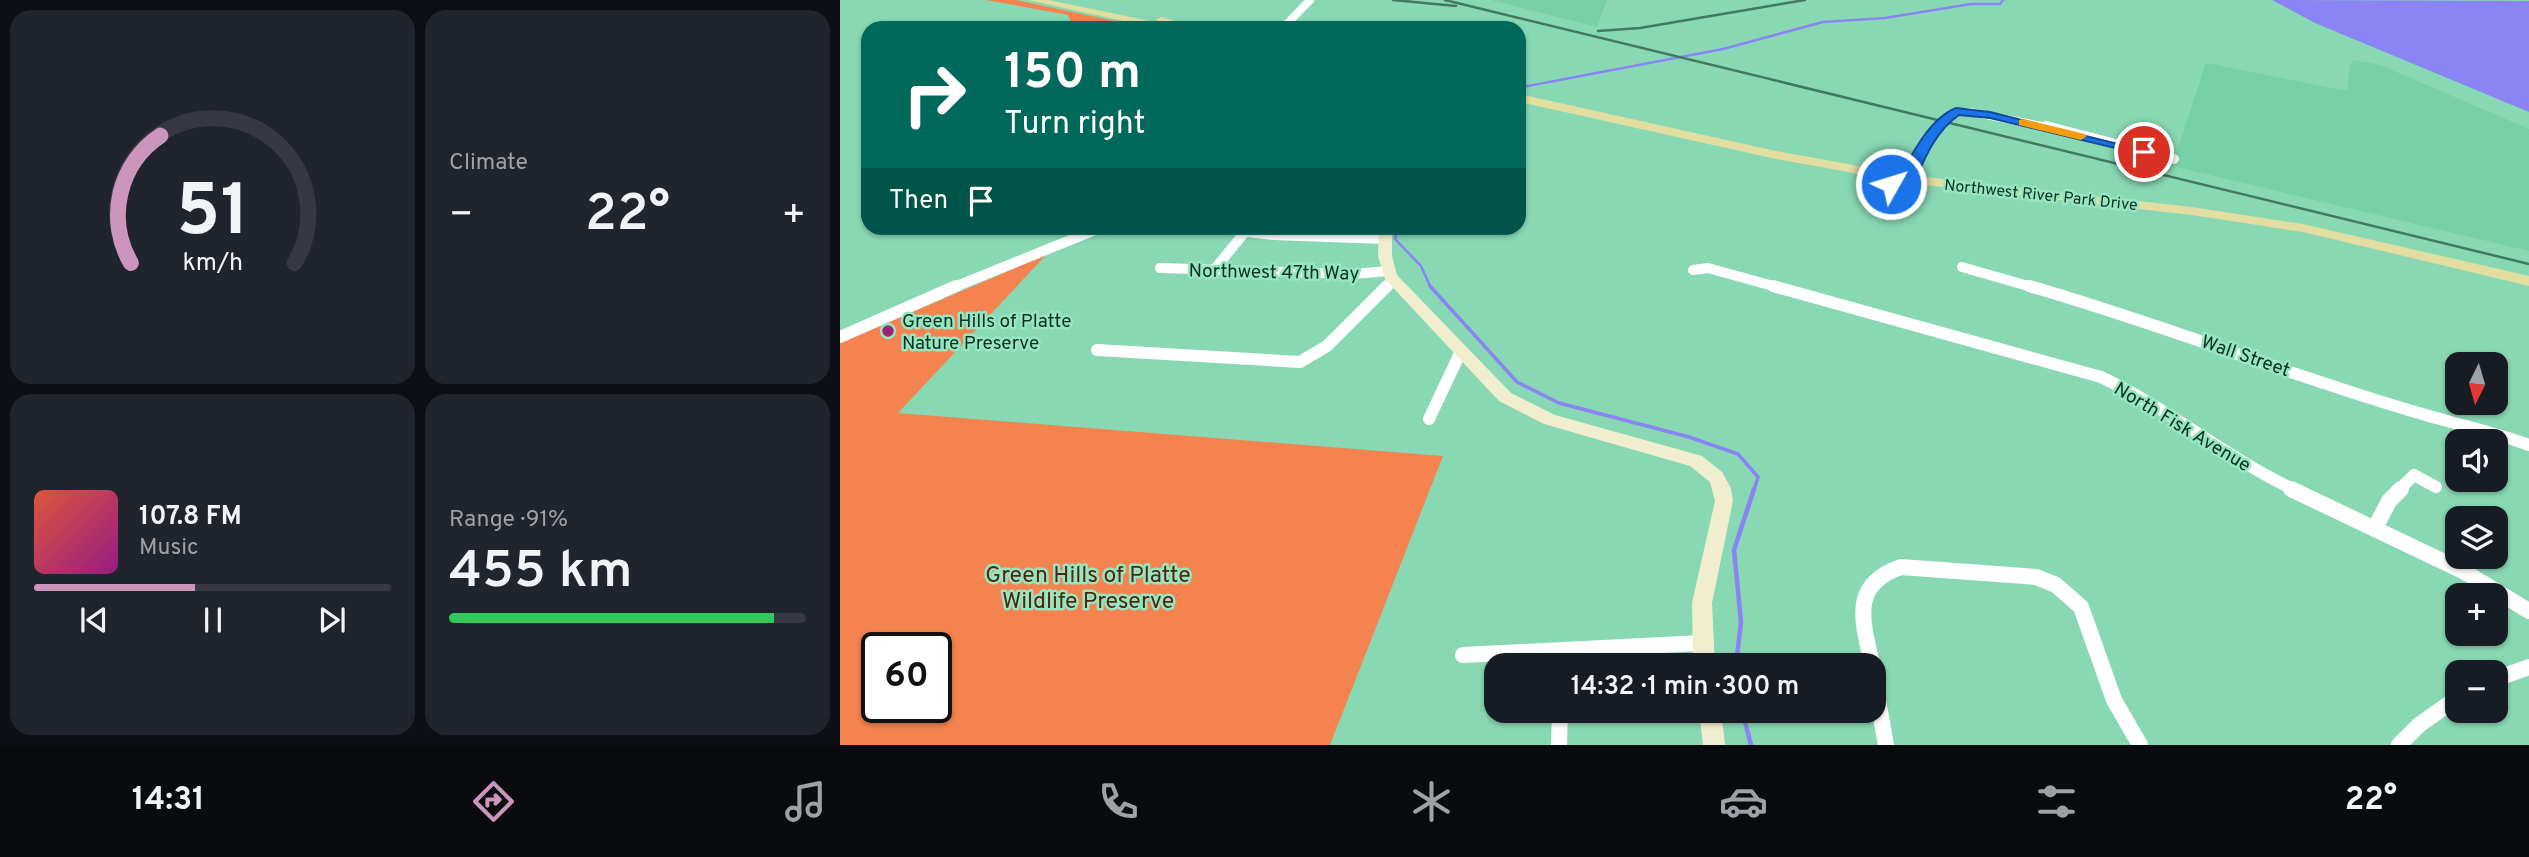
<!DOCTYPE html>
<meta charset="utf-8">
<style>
:root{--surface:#171b24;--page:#20242c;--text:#f1f3f6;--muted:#9ea1a6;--line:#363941;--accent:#cc95bd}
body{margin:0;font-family:Overpass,sans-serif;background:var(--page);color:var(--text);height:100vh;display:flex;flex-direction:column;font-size:26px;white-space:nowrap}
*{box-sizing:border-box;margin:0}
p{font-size:23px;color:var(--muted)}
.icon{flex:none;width:38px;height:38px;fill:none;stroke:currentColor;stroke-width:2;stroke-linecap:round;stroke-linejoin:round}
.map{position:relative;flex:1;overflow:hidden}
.side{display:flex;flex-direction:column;gap:10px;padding:10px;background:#0d0f14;width:840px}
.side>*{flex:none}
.banner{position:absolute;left:21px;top:21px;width:665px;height:214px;border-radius:21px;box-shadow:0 2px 5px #0004;background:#00695c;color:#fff;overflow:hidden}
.needle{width:46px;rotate:185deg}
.tools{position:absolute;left:1605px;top:352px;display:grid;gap:14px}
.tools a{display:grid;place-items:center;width:63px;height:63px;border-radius:14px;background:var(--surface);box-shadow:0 2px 5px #0004;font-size:35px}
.speed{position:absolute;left:21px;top:632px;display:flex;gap:14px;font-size:35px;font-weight:700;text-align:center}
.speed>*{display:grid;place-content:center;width:91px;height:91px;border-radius:50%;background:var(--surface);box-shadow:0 2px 5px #0004;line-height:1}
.speed .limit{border:4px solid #111;border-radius:10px;background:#fff;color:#111}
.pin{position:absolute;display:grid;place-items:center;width:60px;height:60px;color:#fff;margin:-30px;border:4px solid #fff;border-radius:50%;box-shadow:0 2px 7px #0007}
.me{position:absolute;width:77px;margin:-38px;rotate:51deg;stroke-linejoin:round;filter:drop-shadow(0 0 5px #0008)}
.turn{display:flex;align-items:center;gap:24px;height:147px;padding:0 28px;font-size:32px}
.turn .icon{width:91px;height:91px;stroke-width:2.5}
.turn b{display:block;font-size:49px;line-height:60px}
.then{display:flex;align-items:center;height:66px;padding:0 28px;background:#0003;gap:14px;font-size:26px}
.big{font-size:52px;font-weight:600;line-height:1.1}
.side .widget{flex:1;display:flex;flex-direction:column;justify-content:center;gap:10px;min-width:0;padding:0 24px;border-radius:21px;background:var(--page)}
.side .dial{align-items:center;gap:0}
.dial svg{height:182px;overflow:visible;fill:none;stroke:var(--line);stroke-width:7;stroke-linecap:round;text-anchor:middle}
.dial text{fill:var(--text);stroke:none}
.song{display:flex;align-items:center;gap:21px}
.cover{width:84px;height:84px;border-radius:10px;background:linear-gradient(135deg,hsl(10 70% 55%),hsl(310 70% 35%))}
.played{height:7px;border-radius:4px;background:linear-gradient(90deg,var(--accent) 45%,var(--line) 45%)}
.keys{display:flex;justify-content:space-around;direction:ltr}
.heat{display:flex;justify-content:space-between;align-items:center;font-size:38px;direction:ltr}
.charge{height:10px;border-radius:5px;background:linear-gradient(90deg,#34c759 91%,var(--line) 0)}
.side .tiles{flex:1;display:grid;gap:10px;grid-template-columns:repeat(2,1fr)}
.trip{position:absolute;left:644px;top:653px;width:402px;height:70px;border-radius:21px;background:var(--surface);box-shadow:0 2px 5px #0004;font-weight:600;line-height:70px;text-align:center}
.tab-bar{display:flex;height:112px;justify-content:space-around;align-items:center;background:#090b0e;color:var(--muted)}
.tab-bar .icon{width:49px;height:49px}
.tab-bar .selected{color:var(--accent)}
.tab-bar b{font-size:32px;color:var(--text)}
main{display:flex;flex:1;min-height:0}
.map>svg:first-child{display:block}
.built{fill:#77d0a8}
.green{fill:#f58350;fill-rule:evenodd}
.water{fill:#8b84f5}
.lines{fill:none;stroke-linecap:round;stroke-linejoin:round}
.stream-far2{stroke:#8b84f5;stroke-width:2.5}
.stream-far1{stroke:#8b84f5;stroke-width:3.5}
.stream{stroke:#8b84f5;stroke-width:4.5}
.street-far3{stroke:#fff;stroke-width:8}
.street-far2{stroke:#fff;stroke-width:10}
.street-far1{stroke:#fff;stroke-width:12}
.street{stroke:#fff;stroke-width:16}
.secondary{fill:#f1eed0;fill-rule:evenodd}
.primary{fill:#e2dda0;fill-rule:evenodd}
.rail{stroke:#427760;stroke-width:2.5}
.route{fill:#1a73e8;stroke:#114b97;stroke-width:2}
.slow{fill:#f59e0b}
.poi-dot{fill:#9e2277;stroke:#95e6c1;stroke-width:2.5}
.labels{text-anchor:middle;stroke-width:5;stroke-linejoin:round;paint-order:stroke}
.far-street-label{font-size:16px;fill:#0f3123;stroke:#95e6c1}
.street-label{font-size:19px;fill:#0f3123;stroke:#95e6c1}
.poi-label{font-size:19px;fill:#0f3123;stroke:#95e6c1;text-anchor:start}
.near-park-label{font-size:23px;fill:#54250e;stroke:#95e6c1}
</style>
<main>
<section class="side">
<div class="tiles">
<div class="widget dial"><svg viewBox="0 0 100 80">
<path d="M14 69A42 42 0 1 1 86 69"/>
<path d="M14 69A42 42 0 0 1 27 13" stroke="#cc95bd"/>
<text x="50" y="56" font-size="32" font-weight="700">51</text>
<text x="50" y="72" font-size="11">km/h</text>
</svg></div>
<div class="widget"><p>Climate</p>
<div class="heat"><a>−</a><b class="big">22°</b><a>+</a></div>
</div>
<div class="widget">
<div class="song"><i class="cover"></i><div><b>107.8 FM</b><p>Music</p></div></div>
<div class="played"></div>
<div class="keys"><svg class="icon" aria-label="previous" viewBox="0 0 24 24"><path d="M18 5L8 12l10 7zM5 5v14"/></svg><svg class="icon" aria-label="pause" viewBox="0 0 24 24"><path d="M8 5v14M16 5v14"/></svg><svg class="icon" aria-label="next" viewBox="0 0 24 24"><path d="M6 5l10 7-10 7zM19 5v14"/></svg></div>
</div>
<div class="widget"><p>Range · 91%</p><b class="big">455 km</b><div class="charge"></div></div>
</div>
</section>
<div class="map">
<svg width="1689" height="745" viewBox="0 0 1689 745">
<rect width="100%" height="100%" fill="#88d8b4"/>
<g class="built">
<path d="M651 0H767L757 27Z"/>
<path d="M1514 60 1540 65 1689 129V251L1332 166 1366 63 1507 91 1510 65Z"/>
</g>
<g class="green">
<path d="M146 0H176L308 28H234L228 15Z"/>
<path d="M206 255 58 413 603 456 490 745H0V343ZM37 648H96V707H37Z"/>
</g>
<path class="water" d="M1432 0 1689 1V112L1475 23Z"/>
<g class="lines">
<g class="stream-far2">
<path d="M683 87 883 49 983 22 1045 18 1131 4H1160L1163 0"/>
<path d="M558 228 555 239 581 266 591 288"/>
</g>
<path class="stream-far1" d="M590 286 677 382 719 403 849 437 898 454 918 477 914 490"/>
<g class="stream">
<path d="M896 665 901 622 894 550 914 489"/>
<path d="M902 710 911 745"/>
</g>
<g class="street-far3">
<path d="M443 28 470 0"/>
<path d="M1097 128 1115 112H1130L1213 128"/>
</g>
<g class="street-far2">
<path d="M1206 126 1334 159"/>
<path d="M1066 187 1079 157 1098 126"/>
<path d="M377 228 432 235 545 239"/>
<path d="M1122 267 1195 288"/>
<path d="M320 268 514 274 548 271"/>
<path d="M374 270 405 232"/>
<path d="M853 270 868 268 940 288"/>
<path d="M112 288 260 228"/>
<path d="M545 288 555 281"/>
</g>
<g class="street-far1">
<path d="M933 286 1261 377C1329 409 1387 458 1455 490"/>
<path d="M1189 286C1318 323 1443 373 1572 411 1611 423 1651 431 1689 445"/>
<path d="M0 337 116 286"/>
<path d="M257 350 460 362 487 346 547 286"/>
<path d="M589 419 621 351"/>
<path d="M1559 490 1574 475 1596 487"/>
</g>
<g class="street">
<path d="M1451 489 1623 571 1689 611"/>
<path d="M1535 528 1549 501 1561 489"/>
<path d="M723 651V665"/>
<path d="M623 655 861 643"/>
<path d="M1032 665C1023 621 1009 585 1061 567L1196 577 1216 585 1241 607 1274 700 1300 745"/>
<path d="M1034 678 1046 745"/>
<path d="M1656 679 1689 667"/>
<path d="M719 745 720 710"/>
<path d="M1559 745 1579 725 1617 698"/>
</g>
<g class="secondary">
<path d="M539 228H552V256L557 275 671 393 715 415 862 456 882 472 891 488 893 501 872 603 875 665H853L852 603 875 501 870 482 850 466 704 424 659 401 545 279 538 256Z"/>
<path d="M859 710H881L885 745H863Z"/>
</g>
<g class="primary">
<path d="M188 0H208L320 23 316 20 321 17 363 28H315Z"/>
<path d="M679 94 936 151 1068 175 1352 207 1463 224 1689 276V286L1463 232 1352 215 1068 183 936 159 679 102Z"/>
</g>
<g class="rail">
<path d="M553 0 616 6"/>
<path d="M605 0 1689 264"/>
<path d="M758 31 800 28 965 0"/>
</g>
</g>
<path class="route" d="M1116 108 1150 112 1310 152 1304 155 1150 118 1119 115C1093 133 1083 163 1071 189L1047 187V182H1061C1067 157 1092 117 1116 108Z"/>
<path class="slow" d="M1183 119 1245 134 1247 136 1241 140 1179 125V120Z"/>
<circle class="poi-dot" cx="48" cy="331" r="7"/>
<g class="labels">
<g class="far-street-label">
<text transform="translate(1201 194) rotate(6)" y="6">Northwest River Park Drive</text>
</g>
<g class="street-label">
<text transform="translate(434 271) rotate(1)" y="7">Northwest 47th Way</text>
<text transform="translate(1406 355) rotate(19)" y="7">Wall Street</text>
<text transform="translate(1343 426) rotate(31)" y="7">North Fisk Avenue</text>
</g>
<g class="poi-label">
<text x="62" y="327">Green Hills of Platte<tspan x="62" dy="22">Nature Preserve</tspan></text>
</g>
<g class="near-park-label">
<text x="248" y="582">Green Hills of Platte<tspan x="248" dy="26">Wildlife Preserve</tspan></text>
</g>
</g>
</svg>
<div class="tools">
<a><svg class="needle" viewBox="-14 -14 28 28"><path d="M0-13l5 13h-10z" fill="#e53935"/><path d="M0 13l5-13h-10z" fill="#9ea1a6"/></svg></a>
<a><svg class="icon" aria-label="sound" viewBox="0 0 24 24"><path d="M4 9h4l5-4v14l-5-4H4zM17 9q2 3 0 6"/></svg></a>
<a><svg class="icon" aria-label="layers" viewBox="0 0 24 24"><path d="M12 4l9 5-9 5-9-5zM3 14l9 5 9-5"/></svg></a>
<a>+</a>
<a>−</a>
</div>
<div class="speed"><div class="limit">60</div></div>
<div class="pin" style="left:1304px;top:152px;background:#d93025"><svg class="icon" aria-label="arrive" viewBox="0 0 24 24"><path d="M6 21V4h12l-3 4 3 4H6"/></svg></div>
<svg class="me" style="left:1051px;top:184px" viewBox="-20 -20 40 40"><circle r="17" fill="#1a73e8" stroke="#fff" stroke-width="3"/><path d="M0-11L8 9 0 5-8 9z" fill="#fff"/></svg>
<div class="trip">14:32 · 1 min · 300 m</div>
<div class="banner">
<div class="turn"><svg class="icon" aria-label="right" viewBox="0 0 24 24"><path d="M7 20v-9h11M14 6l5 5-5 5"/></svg><div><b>150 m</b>Turn right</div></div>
<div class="then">Then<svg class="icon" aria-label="arrive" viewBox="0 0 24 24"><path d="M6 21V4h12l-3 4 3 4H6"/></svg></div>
</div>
</div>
</main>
<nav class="tab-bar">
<b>14:31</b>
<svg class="icon selected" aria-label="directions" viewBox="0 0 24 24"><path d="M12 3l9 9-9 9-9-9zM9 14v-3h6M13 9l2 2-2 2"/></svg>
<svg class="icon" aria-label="music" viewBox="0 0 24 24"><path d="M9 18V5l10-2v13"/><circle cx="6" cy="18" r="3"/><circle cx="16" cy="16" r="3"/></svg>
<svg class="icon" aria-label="phone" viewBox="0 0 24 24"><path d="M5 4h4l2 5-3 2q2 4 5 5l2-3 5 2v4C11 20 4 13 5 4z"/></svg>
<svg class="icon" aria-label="climate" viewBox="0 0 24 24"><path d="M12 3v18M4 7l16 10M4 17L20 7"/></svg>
<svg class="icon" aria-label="car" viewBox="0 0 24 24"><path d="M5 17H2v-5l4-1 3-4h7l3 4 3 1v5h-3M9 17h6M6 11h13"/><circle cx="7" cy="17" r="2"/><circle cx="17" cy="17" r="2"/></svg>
<svg class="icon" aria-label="filters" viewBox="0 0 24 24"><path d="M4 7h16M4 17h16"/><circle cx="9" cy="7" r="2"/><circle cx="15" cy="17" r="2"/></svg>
<b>22°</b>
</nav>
